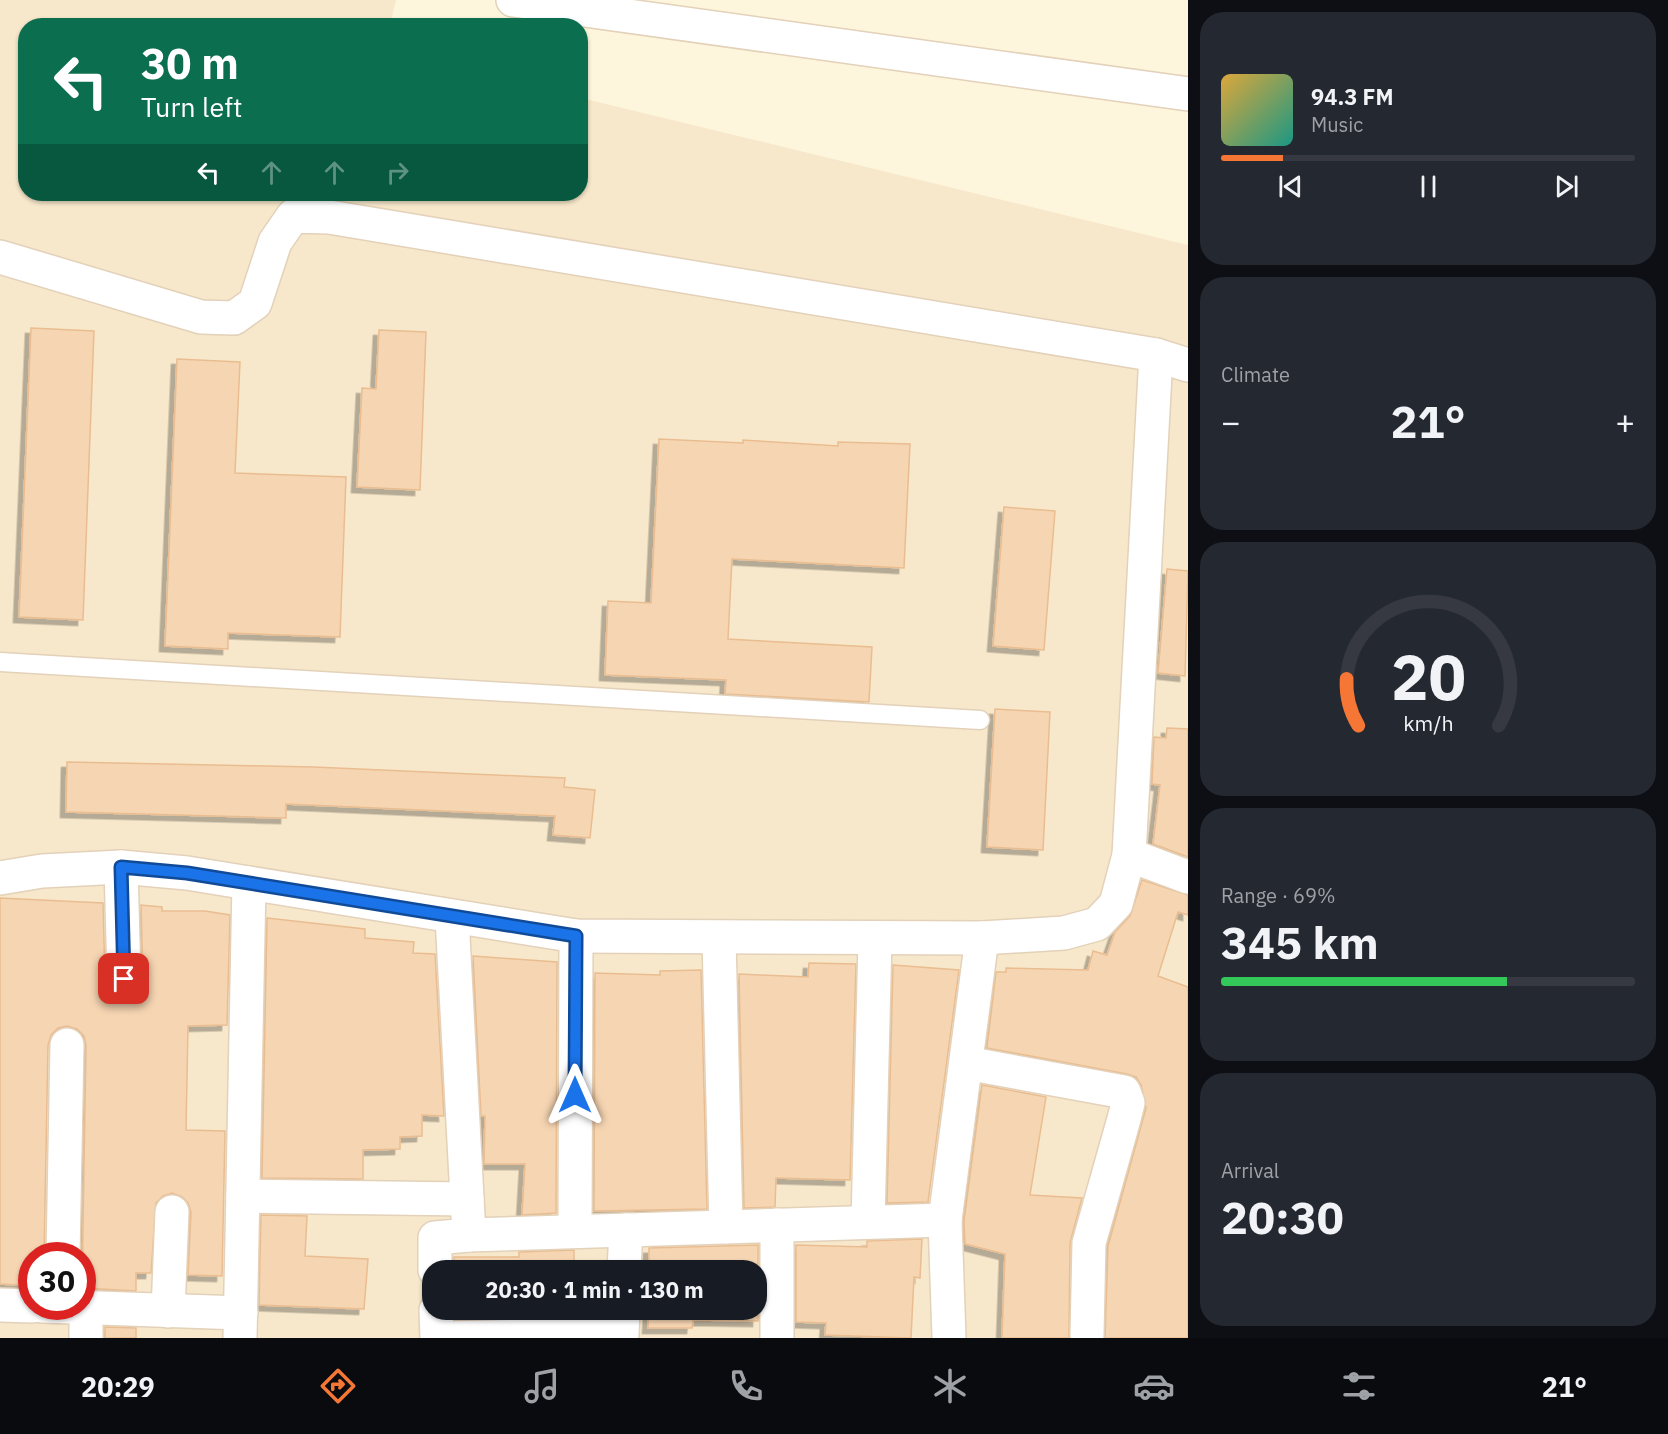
<!DOCTYPE html>
<meta charset="utf-8">
<style>
:root{--surface:#171b24;--page:#242831;--text:#f1f3f6;--muted:#9ea1a6;--line:#363941;--accent:#f57635}
body{margin:0;font-family:"IBM Plex Sans",sans-serif;background:var(--page);color:var(--text);height:100vh;display:flex;flex-direction:column;font-size:22px;white-space:nowrap}
*{box-sizing:border-box;margin:0}
p{font-size:20px;color:var(--muted)}
.icon{flex:none;width:33px;height:33px;fill:none;stroke:currentColor;stroke-width:2;stroke-linecap:round;stroke-linejoin:round}
.map{position:relative;flex:1;overflow:hidden}
.sheet{display:flex;flex-direction:column;gap:12px;padding:12px;background:#0d0f14;width:480px}
.sheet>*{flex:none}
.top-card{position:absolute;left:18px;top:18px;width:570px;height:183px;border-radius:24px;box-shadow:0 2px 4px #0004;background:#0b6e4f;color:#fff;overflow:hidden}
.speed{position:absolute;left:18px;top:1242px;display:flex;gap:12px;font-size:30px;font-weight:700;text-align:center}
.speed>*{display:grid;place-content:center;width:78px;height:78px;border-radius:50%;background:var(--surface);box-shadow:0 2px 4px #0004;line-height:1}
.speed .limit{border:9px solid #d22;background:#fff;color:#111}
.pin{position:absolute;display:grid;place-items:center;width:51px;height:51px;color:#fff;margin:-26px;border-radius:12px;box-shadow:0 3px 9px #0006}
.me{position:absolute;width:66px;margin:-33px;rotate:0deg;stroke-linejoin:round;filter:drop-shadow(0 0 4px #0008)}
.turn{display:flex;align-items:center;gap:21px;height:126px;padding:0 24px;font-size:27px}
.turn .icon{width:78px;height:78px;stroke-width:2.5}
.turn b{display:block;font-size:42px;line-height:51px}
.lanes{display:flex;align-items:center;height:57px;padding:0 24px;background:#0003;justify-content:center;gap:30px;direction:ltr}
.lanes .off{opacity:.35}
.big{font-size:45px;font-weight:700;line-height:1.1}
.sheet .tile{flex:1;display:flex;flex-direction:column;justify-content:center;gap:9px;min-width:0;padding:0 21px;border-radius:24px;background:var(--page)}
.sheet .dial{align-items:center;gap:0}
.dial svg{height:156px;overflow:visible;fill:none;stroke:var(--line);stroke-width:7;stroke-linecap:round;text-anchor:middle}
.dial text{fill:var(--text);stroke:none}
.song{display:flex;align-items:center;gap:18px}
.cover{width:72px;height:72px;border-radius:9px;background:linear-gradient(135deg,hsl(40 70% 55%),hsl(170 70% 35%))}
.played{height:6px;border-radius:3px;background:linear-gradient(90deg,var(--accent) 15%,var(--line) 15%)}
.keys{display:flex;justify-content:space-around;direction:ltr}
.heat{display:flex;justify-content:space-between;align-items:center;font-size:33px;direction:ltr}
.charge{height:9px;border-radius:4px;background:linear-gradient(90deg,#34c759 69%,var(--line) 0)}
.trip{position:absolute;left:422px;top:1260px;width:345px;height:60px;border-radius:24px;background:var(--surface);box-shadow:0 2px 4px #0004;font-weight:700;line-height:60px;text-align:center}
.menu{display:flex;height:96px;justify-content:space-around;align-items:center;background:#090b0e;color:var(--muted)}
.menu .icon{width:42px;height:42px}
.menu .current{color:var(--accent)}
.menu b{font-size:27px;color:var(--text)}
main{display:flex;flex:1;min-height:0}
.map>svg:first-child{display:block}
.residential{fill:#f7e8cb;fill-rule:evenodd}
.building{fill:#f6d5b2;stroke:#eabd91;stroke-width:1.5;filter:url(#shadow)}
.lines{fill:none;stroke-linecap:round;stroke-linejoin:round}
.service-casing{stroke:#e3d1b9;stroke-width:21}
.minor-casing{stroke:#e3d1b9;stroke-width:36}
.tertiary-casing{stroke:#e3d1b9;stroke-width:36}
.service{stroke:#fff;stroke-width:18}
.minor{stroke:#fff;stroke-width:33}
.tertiary{stroke:#fff;stroke-width:33}
.route-casing{stroke:#114b97;stroke-width:15}
.route{stroke:#1a73e8;stroke-width:10}
</style>
<main>
<div class="map">
<svg width="1188" height="1338" viewBox="0 0 1188 1338">
<defs>
<filter id="shadow"><feDropShadow dx="-5.5" dy="5.5" stdDeviation="0" flood-color="#0004"/></filter>
</defs>
<rect width="100%" height="100%" fill="#fef5dd"/>
<path class="residential" d="M0 0H396L390 25 26 26V194H580L581 98 1188 245V1338H0ZM32 1256H82V1306H32ZM432 1270H756V1310H432Z"/>
<g class="building">
<path d="M31 328 94 331 83 620 19 617Z"/>
<path d="M379 330 426 332 420 490 357 487 362 388 376 389Z"/>
<path d="M177 359 240 362 235 473 346 477 340 637 228 633V649L165 646Z"/>
<path d="M659 439 743 443V440L838 446V442L910 444 904 568 732 559 728 639 872 647 869 702 725 694 726 680 605 675 608 601 651 603Z"/>
<path d="M1004 507 1055 511 1044 650 993 646Z"/>
<path d="M1167 569 1188 571 1185 676 1158 673Z"/>
<path d="M995 709 1050 712 1043 850 987 847Z"/>
<path d="M1167 728 1188 729V857L1153 844 1160 785 1152 784 1154 737 1166 738Z"/>
<path d="M67 762 314 767 565 778 564 787 595 790 590 838 553 835 555 816 286 804V818L66 812Z"/>
<path d="M1142 880 1188 895V915L1178 912 1158 976 1188 987V1338H1105L1108 1246 1146 1108 1141 1085 1136 1077 1127 1074 987 1048 996 972H1006V968L1088 970 1093 951 1107 955 1115 932 1130 916Z"/>
<path d="M0 898 103 903 105 980 108 988 115 995 124 998 134 995 141 987 143 979 141 905 162 907V911H205L230 915 227 1025 188 1026 186 1130 225 1131 222 1276 188 1275 191 1212 188 1203 182 1197 172 1193 163 1196 156 1203 151 1273H136V1291L82 1288 86 1045 84 1036 77 1029 67 1026 58 1028 51 1035 48 1045 44 1256H32V1286L0 1284Z"/>
<path d="M267 918 365 929V938L414 942 413 953 435 954 444 1116 422 1115V1136L400 1137V1149L363 1150V1179L262 1178Z"/>
<path d="M473 956 557 962 556 1213 522 1215 525 1164H484L485 1116H481Z"/>
<path d="M809 963 856 964 850 1180 776 1178 775 1207 744 1208 739 974 808 977Z"/>
<path d="M893 965 959 970 928 1202 887 1203Z"/>
<path d="M701 970 707 1209 594 1211 595 973 660 975V971Z"/>
<path d="M982 1085 1046 1097 1030 1195 1082 1198 1070 1243 1069 1338H1002L1005 1254 965 1244 964 1221Z"/>
<path d="M261 1215 307 1216 305 1256 368 1259 364 1309 259 1305Z"/>
<path d="M922 1239 920 1278 914 1277 911 1338 825 1335 826 1323 796 1322V1245L867 1247V1241Z"/>
<path d="M758 1245V1321L693 1320 692 1328H648L649 1310H756V1270H649V1248Z"/>
<path d="M574 1250V1270H454V1257H519V1252Z"/>
<path d="M455 1310H575V1312L455 1313Z"/>
<path d="M105 1327 136 1328V1338H105Z"/>
</g>
<g class="lines">
<g class="service-casing">
<path id="service" d="M0 662 980 720"/>
</g>
<g class="minor-casing">
<g id="minor">
<path d="M0 257 201 317 234 318 255 303 275 242 293 216 329 217 1156 355 1188 365"/>
<path d="M1129 855 1188 877"/>
<path d="M121 867 124 979"/>
<path d="M0 878 42 871 121 867 187 873 576 936 982 938 1064 933 1097 924 1116 904 1129 855 1156 355"/>
<path d="M719 938 726 1227"/>
<path d="M966 1063 1124 1092 1128 1103 1124 1119 1089 1243 1087 1335"/>
<path d="M243 1196 467 1199"/>
<path d="M868 1222 875 939"/>
<path d="M777 1225V1338"/>
<path d="M575 1230 576 936"/>
<path d="M469 1235 945 1220"/>
<path d="M63 1256 67 1045"/>
<path d="M435 1270V1238L469 1235 452 917"/>
<path d="M624 1270 626 1230"/>
<path d="M0 1305 32 1306"/>
<path d="M42 1306 241 1313"/>
<path d="M436 1310 437 1338"/>
<path d="M168 1311 172 1212"/>
<path d="M86 1338V1308"/>
<path d="M240 1338 249 883"/>
<path d="M444 1338 622 1334 623 1310"/>
<path d="M949 1338 945 1220 982 938"/>
</g>
</g>
<g class="tertiary-casing">
<path id="tertiary" d="M513 0 1188 94"/>
</g>
<use href="#service" class="service"/>
<use href="#minor" class="minor"/>
<use href="#tertiary" class="tertiary"/>
</g>
<g class="lines">
<g class="route-casing">
<path id="route" d="M124 979 121 867 187 873 576 936 575 1095"/>
</g>
<use href="#route" class="route"/>
</g>
</svg>
<div class="speed"><div class="limit">30</div></div>
<div class="pin" style="left:124px;top:979px;background:#d93025"><svg class="icon" aria-label="arrive" viewBox="0 0 24 24"><path d="M6 21V4h12l-3 4 3 4H6"/></svg></div>
<svg class="me" style="left:575px;top:1095px" viewBox="-20 -20 40 40"><path d="M0-17L14 15 0 8-14 15z" fill="#1a73e8" stroke="#fff" stroke-width="4"/></svg>
<div class="trip">20:30 · 1 min · 130 m</div>
<div class="top-card">
<div class="turn"><svg class="icon" aria-label="left" viewBox="0 0 24 24"><path d="M17 20v-9H6M10 6l-5 5 5 5"/></svg><div><b>30 m</b>Turn left</div></div>
<div class="lanes"><svg class="icon" aria-label="left" viewBox="0 0 24 24"><path d="M17 20v-9H6M10 6l-5 5 5 5"/></svg><svg class="icon off" aria-label="ahead" viewBox="0 0 24 24"><path d="M12 20V5M6 11l6-6 6 6"/></svg><svg class="icon off" aria-label="ahead" viewBox="0 0 24 24"><path d="M12 20V5M6 11l6-6 6 6"/></svg><svg class="icon off" aria-label="right" viewBox="0 0 24 24"><path d="M7 20v-9h11M14 6l5 5-5 5"/></svg></div>
</div>
</div>
<section class="sheet">
<div class="tile">
<div class="song"><i class="cover"></i><div><b>94.3 FM</b><p>Music</p></div></div>
<div class="played"></div>
<div class="keys"><svg class="icon" aria-label="previous" viewBox="0 0 24 24"><path d="M18 5L8 12l10 7zM5 5v14"/></svg><svg class="icon" aria-label="pause" viewBox="0 0 24 24"><path d="M8 5v14M16 5v14"/></svg><svg class="icon" aria-label="next" viewBox="0 0 24 24"><path d="M6 5l10 7-10 7zM19 5v14"/></svg></div>
</div>
<div class="tile"><p>Climate</p>
<div class="heat"><a>−</a><b class="big">21°</b><a>+</a></div>
</div>
<div class="tile dial"><svg viewBox="0 0 100 80">
<path d="M14 69A42 42 0 1 1 86 69"/>
<path d="M14 69A42 42 0 0 1 8 45" stroke="#f57635"/>
<text x="50" y="56" font-size="32" font-weight="700">20</text>
<text x="50" y="72" font-size="11">km/h</text>
</svg></div>
<div class="tile"><p>Range · 69%</p><b class="big">345 km</b><div class="charge"></div></div>
<div class="tile"><p>Arrival</p><b class="big">20:30</b></div>
</section>
</main>
<nav class="menu">
<b>20:29</b>
<svg class="icon current" aria-label="directions" viewBox="0 0 24 24"><path d="M12 3l9 9-9 9-9-9zM9 14v-3h6M13 9l2 2-2 2"/></svg>
<svg class="icon" aria-label="music" viewBox="0 0 24 24"><path d="M9 18V5l10-2v13"/><circle cx="6" cy="18" r="3"/><circle cx="16" cy="16" r="3"/></svg>
<svg class="icon" aria-label="phone" viewBox="0 0 24 24"><path d="M5 4h4l2 5-3 2q2 4 5 5l2-3 5 2v4C11 20 4 13 5 4z"/></svg>
<svg class="icon" aria-label="climate" viewBox="0 0 24 24"><path d="M12 3v18M4 7l16 10M4 17L20 7"/></svg>
<svg class="icon" aria-label="car" viewBox="0 0 24 24"><path d="M5 17H2v-5l4-1 3-4h7l3 4 3 1v5h-3M9 17h6M6 11h13"/><circle cx="7" cy="17" r="2"/><circle cx="17" cy="17" r="2"/></svg>
<svg class="icon" aria-label="filters" viewBox="0 0 24 24"><path d="M4 7h16M4 17h16"/><circle cx="9" cy="7" r="2"/><circle cx="15" cy="17" r="2"/></svg>
<b>21°</b>
</nav>
